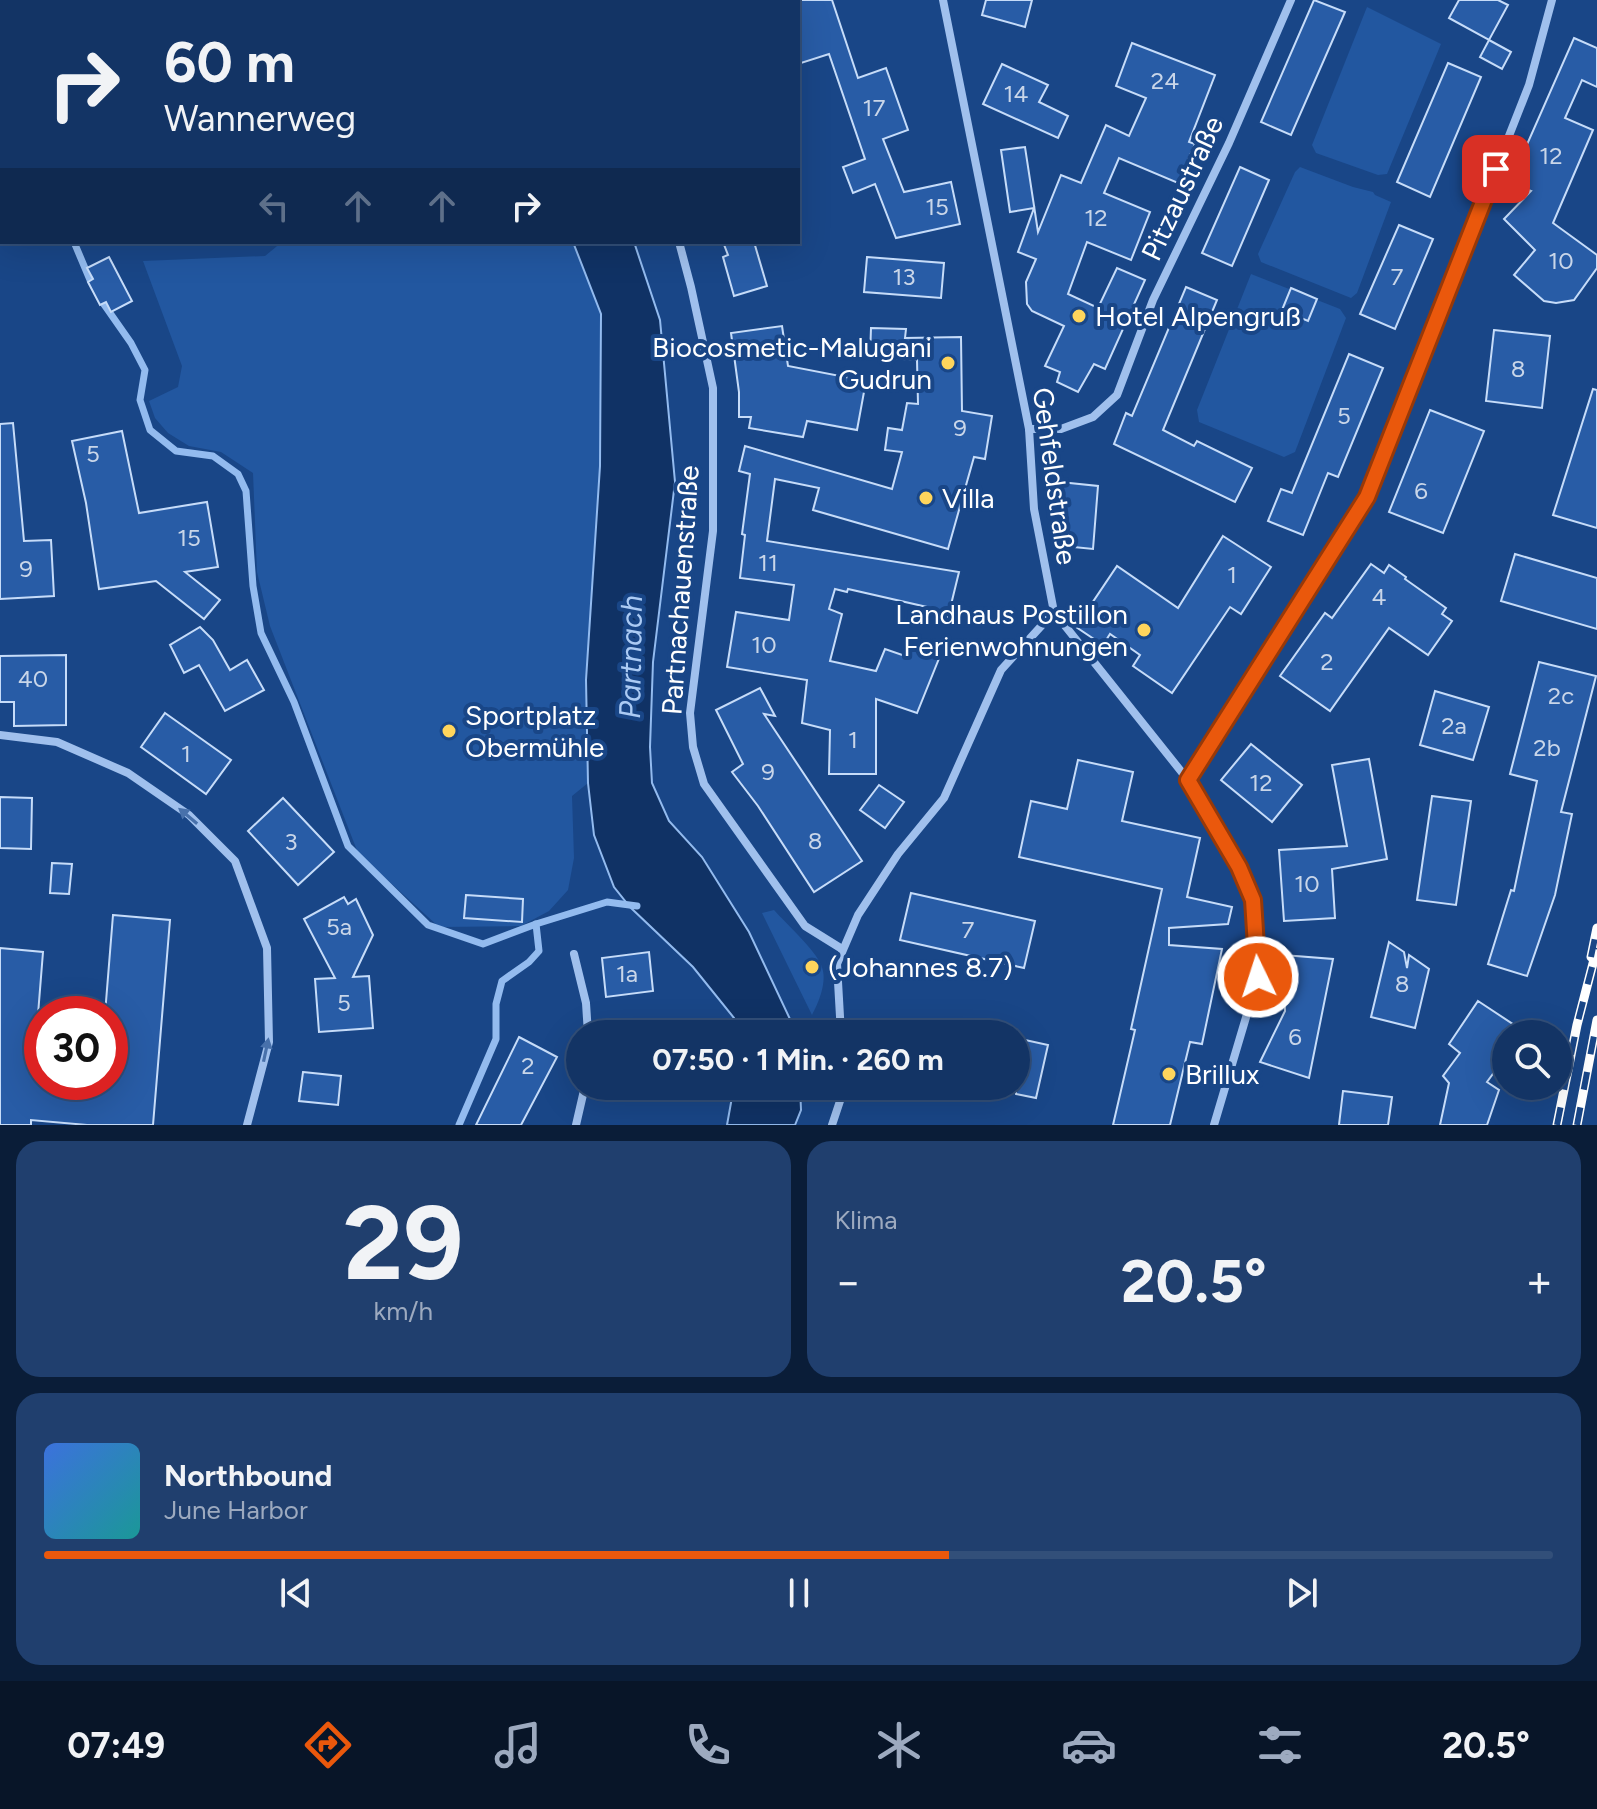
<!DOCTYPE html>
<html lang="de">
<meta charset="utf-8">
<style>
:root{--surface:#133465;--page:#203f6e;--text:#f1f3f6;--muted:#9daabf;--line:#324f79;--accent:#ea580c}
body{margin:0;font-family:Figtree,sans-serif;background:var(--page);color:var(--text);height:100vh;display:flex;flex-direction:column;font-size:30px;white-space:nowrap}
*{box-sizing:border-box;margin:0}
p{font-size:26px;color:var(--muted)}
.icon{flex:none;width:44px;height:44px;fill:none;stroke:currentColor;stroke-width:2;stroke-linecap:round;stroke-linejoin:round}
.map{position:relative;height:1125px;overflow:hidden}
.drawer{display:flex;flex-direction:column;gap:16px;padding:16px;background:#0a1d38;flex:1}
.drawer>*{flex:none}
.banner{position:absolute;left:0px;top:0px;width:800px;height:244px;box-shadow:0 8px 32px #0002,0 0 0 2px var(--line);background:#133465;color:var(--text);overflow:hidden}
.controls{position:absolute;left:1492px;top:1020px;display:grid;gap:16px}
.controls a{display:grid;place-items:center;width:80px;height:80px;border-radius:50%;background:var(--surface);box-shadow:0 8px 32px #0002,0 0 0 2px var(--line);font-size:40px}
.speed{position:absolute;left:24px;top:996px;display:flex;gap:16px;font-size:40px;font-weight:700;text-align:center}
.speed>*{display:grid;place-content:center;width:104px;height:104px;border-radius:50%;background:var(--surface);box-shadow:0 8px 32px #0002,0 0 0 2px var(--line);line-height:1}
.speed .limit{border:12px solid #d22;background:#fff;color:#111}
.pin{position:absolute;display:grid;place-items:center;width:68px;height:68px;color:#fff;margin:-34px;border-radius:16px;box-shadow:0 4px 12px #0006}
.me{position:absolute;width:88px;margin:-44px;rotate:356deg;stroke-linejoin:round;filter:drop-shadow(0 0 6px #0008)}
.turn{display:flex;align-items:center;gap:28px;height:168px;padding:0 32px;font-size:36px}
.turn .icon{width:104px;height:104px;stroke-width:2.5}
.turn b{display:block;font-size:56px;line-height:68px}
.lanes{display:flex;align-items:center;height:76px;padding:0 32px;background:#0003;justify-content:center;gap:40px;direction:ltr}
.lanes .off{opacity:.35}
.big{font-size:60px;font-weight:700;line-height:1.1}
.drawer .card{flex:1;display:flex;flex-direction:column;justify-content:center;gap:12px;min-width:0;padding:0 28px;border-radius:24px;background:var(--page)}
.drawer .dial{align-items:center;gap:0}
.dial b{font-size:104px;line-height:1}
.song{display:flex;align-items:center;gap:24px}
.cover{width:96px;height:96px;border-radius:12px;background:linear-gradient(135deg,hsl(220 70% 55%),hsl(180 70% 35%))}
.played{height:8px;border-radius:4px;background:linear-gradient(90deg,var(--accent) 60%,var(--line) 60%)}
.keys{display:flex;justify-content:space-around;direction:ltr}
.heat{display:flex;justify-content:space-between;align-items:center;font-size:44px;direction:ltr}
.drawer .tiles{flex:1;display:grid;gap:16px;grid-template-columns:1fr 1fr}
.card:last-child{grid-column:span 2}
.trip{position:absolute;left:566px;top:1020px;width:464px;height:80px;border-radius:40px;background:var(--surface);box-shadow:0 8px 32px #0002,0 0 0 2px var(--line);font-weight:700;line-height:80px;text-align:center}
.menu{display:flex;height:128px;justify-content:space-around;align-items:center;background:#081528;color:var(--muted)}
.menu .icon{width:56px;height:56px}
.menu .active{color:var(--accent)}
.menu b{font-size:36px;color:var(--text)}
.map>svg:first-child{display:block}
.green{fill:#2257a0}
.water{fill:#103265;stroke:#93bbef;stroke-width:2}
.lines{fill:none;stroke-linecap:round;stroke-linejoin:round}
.stream{stroke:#93bbef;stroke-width:7}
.building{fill:#285ca6;stroke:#c6dcf9;stroke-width:2}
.minor{stroke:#a0c0ed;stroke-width:8}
.rail-casing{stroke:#fff;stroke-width:9}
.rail{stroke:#194687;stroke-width:6;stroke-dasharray:18;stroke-linecap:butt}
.oneway{fill:#4871ab}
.route-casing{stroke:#983908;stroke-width:20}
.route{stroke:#ea580c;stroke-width:14}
.poi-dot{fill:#ffd55c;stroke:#194687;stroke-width:3}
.labels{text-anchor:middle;stroke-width:8;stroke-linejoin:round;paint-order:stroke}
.number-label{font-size:24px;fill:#c9d6e9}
.street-label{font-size:28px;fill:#fff;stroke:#194687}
.poi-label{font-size:28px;fill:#fff;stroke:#194687;text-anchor:start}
.water-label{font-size:30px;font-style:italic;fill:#accbf4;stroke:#194687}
</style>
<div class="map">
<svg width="1597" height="1125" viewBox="0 0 1597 1125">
<rect width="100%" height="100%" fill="#194687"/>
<g class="green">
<path d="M1367 7 1441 44 1387 174 1378 175 1316 153 1312 145Z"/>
<path d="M1300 167 1353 187 1373 192 1375 195 1391 202 1357 293 1351 298 1261 262 1258 254 1295 172Z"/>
<path d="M282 242H573L601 314 600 466 586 680 588 783 572 796 574 858 568 890 549 911 521 926 439 927 358 853 270 626 257 572 253 473 221 452 189 446 168 433 155 418 149 401 178 387 182 366 143 261 265 256Z"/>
<path d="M1251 274 1340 309 1346 318 1295 452 1284 457 1199 422 1197 410Z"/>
<path d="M774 910C786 924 821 954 823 971 826 985 818 1004 812 1015L762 913Z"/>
</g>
<g class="water">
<path d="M573 242H634L660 320 675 482 653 662 650 747 652 783 669 821 702 857 749 932 797 1034H736L734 1018 693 967 630 907 614 887 594 835 588 783 586 680 600 466 601 314Z"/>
<path d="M734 1086H800L801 1110 795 1125H727Z"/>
</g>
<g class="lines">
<g class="stream">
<path d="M74 242 90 280"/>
<path d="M103 303 131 343 145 370 140 400 150 430 176 451 213 456 238 474 246 491 253 586 261 633 294 702 348 846 428 925 483 944 536 924 607 902 637 906"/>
<path d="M459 1125 496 1039V1004L502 981 529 962 539 951 536 924"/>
</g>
</g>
<g class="building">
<path d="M798 0H832L858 78 886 68 908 130 883 139 904 192 951 182 960 224 896 238 875 184 853 193 843 167 865 159 829 54 798 64Z"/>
<path d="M986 0H1032L1025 27 982 15Z"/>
<path d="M1314 0 1345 12 1291 135 1261 122Z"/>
<path d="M1459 0H1498L1508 5 1489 40 1449 18Z"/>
<path d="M1574 38 1597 48V87L1582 80 1565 118 1593 130 1553 223 1597 255V268L1574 300 1556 303 1544 301 1514 275 1535 250 1504 219 1531 191 1510 183Z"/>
<path d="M1489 40 1511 52 1502 69 1480 57Z"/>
<path d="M1132 43 1215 75 1189 142 1195 144 1178 183 1119 158 1104 193 1150 212 1131 260 1087 242 1068 294 1098 308 1117 268 1145 280 1105 369 1094 364 1078 392 1057 382 1060 372 1045 366 1064 326 1032 311 1027 304 1026 282 1036 259 1018 252 1034 208 1010 212 1001 150 1025 147 1038 232 1061 175 1081 183 1106 125 1129 136 1146 98 1116 86Z"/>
<path d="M1448 63 1481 77 1430 197 1397 182Z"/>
<path d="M1002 64 1048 85 1039 102 1068 116 1058 138 983 104Z"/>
<path d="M1240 167 1269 180 1232 266 1202 253Z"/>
<path d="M1399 225 1433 239 1395 329 1360 314Z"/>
<path d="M723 242H754L767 286 734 296 723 257 728 255Z"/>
<path d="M109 257 132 301 111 312 106 302 100 305 88 282 93 279 87 268Z"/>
<path d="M867 257 944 263 941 298 864 292Z"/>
<path d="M1186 287 1217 300 1163 430 1194 446 1197 441 1252 468 1235 502 1114 444 1126 413 1132 416Z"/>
<path d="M1291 288 1317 299 1308 321 1282 310Z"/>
<path d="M782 326 788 366 866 381 857 430 807 421 803 437 749 428 751 417H739V392L731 333Z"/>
<path d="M871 328 906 329 905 338 961 337 962 411 992 416 985 459 974 457 948 549 813 510 819 488 775 479 767 541 959 572 948 617 925 611 927 607 848 589 847 592 835 589 829 609 842 614 830 661 876 671 885 649 908 657 914 640 942 651 917 713 876 699V774H829L830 730 802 723 807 680 727 667 736 612 789 620 794 585 740 578 745 535 742 534 750 474 739 471 745 446 892 489 902 452 885 450 888 428 902 430 907 403 918 404 917 360 870 357Z"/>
<path d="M1494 330 1550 336 1542 408 1486 401Z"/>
<path d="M1349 354 1383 368 1338 477 1328 473 1303 535 1268 521 1281 489 1292 493Z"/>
<path d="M1593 389 1597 390V528L1553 515Z"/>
<path d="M1430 410 1484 431 1443 533 1389 512Z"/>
<path d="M13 423 24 541 51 540 54 596 0 599V424Z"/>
<path d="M122 431 139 513 207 502 218 567 185 572 220 600 204 619 156 581 99 589 86 503 72 441Z"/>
<path d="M1060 482 1098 486 1093 549 1054 545Z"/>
<path d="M1223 536 1271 567 1241 614 1230 607 1172 693 1133 666 1140 655 1110 634 1103 645 1076 627 1117 566 1178 608Z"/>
<path d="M1515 554 1597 578V629L1501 601Z"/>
<path d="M1371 564 1384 573 1389 565 1406 577 1405 579 1446 608 1442 614 1452 621 1428 655 1389 628 1330 711 1280 676 1325 613 1332 618Z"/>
<path d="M200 627 213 640 230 670 247 660 264 690 225 711 199 665 184 673 170 645Z"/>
<path d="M66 655V725L14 726V702H0V656Z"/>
<path d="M1539 662 1596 676 1561 812 1572 814 1555 895 1527 976 1488 964 1511 890 1514 891 1537 781 1510 774Z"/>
<path d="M760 688 775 716 764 714 862 861 814 892 758 806 732 772 743 764 716 710Z"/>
<path d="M1435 691 1489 707 1473 760 1420 745Z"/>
<path d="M165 713 231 760 206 794 141 747Z"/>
<path d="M1251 744 1302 785 1272 822 1221 780Z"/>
<path d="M1369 759 1387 859 1332 869 1335 918 1284 921 1279 850 1347 846 1332 765Z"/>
<path d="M1078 760 1133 772 1122 821 1200 838 1187 897 1232 907 1228 924 1169 928V945L1222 949 1202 1044 1190 1042 1170 1125H1113L1135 1030 1131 1029 1162 889 1019 857 1031 801 1067 809Z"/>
<path d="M879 785 904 802 885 828 860 810Z"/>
<path d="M1432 796 1471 801 1456 905 1417 900Z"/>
<path d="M0 797 32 798 31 849 0 848Z"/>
<path d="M283 798 334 852 298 885 248 831Z"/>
<path d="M52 863 72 864 69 894 50 893Z"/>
<path d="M911 893 1035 921 1024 968 900 940Z"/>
<path d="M466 895 523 899 522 922 464 918Z"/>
<path d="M344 897 348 904 356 899 373 935 353 977 369 976 373 1028 319 1032 315 979 335 978 304 919Z"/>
<path d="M113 915 170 920 153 1125H87L31 1120V1125H0V948L43 952 35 1052 42 1053V1082H110V1014H105Z"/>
<path d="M1389 942 1404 952 1407 968 1409 955 1429 969 1415 1028 1371 1017Z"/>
<path d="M649 952 653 991 606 997 602 958Z"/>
<path d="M1283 955 1333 959 1309 1078 1260 1062 1285 1011Z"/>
<path d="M1478 1001 1528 1034H1506V1056L1487 1082 1499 1090 1487 1125H1440L1449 1083 1443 1076 1460 1053 1449 1044Z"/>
<path d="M519 1037 557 1057 521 1125H476Z"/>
<path d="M1016 1038 1048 1045 1036 1098 1016 1094Z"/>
<path d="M303 1072 341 1076 338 1105 299 1101Z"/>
<path d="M1343 1091 1392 1097 1388 1125H1339Z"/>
</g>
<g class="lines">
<g class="minor">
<path d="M556 0 557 2"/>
<path d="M679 242 691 287 713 388V531L690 713 693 747 704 784 805 926 842 949"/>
<path d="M1029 429H1061L1093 417 1117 395 1153 300 1229 143 1291 0"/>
<path d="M1054 612 1188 780 1239 867 1253 900 1258 977 1214 1125"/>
<path d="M0 735 57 742 128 773 189 815 235 861 267 948 269 1042 247 1125"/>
<path d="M1188 780 1367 497 1529 85 1552 0"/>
<path d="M574 954 586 1003 588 1034"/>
<path d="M841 1034 837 964 858 915 898 854 944 798 1001 670 1054 612 1034 509 1029 429 943 0"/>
<path d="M576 1125 585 1086"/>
<path d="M832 1125 845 1086"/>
</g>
<g class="rail-casing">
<g id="rail">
<path d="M34 2 35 0"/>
<path d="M1591 957 1597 928"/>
<path d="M1557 1125 1577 1025 1597 948"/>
<path d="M1577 1125 1597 1020"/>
</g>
</g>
<use href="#rail" class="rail"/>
</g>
<defs><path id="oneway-solid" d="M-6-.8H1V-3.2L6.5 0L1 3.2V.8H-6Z" transform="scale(2)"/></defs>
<g class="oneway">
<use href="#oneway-solid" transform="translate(188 816) rotate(-140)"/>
<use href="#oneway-solid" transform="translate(266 1050) rotate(-78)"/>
</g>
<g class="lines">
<g class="route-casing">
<path id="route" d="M1258 977 1253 900 1239 867 1188 780 1367 497 1496 169"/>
</g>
<use href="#route" class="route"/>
</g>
<g class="poi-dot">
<circle cx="1079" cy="316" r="8"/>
<circle cx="948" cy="363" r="8"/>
<circle cx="926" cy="498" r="8"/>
<circle cx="1144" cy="630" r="8"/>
<circle cx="449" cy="731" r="8"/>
<circle cx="812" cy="967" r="8"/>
<circle cx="1169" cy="1074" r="8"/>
</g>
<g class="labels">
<g class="number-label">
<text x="1165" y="89">24</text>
<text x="1016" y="102">14</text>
<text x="874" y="116">17</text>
<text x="1551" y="164">12</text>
<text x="937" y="215">15</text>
<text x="1096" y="226">12</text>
<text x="1561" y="269">10</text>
<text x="904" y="285">13</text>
<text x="1397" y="285">7</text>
<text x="1518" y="377">8</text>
<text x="1344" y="424">5</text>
<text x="960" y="436">9</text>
<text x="93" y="462">5</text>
<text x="1421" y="499">6</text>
<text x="189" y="546">15</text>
<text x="768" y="571">11</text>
<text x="26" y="577">9</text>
<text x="1232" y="583">1</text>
<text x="1379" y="605">4</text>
<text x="764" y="653">10</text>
<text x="1327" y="670">2</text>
<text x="33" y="687">40</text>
<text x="1561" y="704">2c</text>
<text x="1454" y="734">2a</text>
<text x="853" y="748">1</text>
<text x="1547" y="756">2b</text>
<text x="186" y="762">1</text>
<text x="768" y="780">9</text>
<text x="1261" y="791">12</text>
<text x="815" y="849">8</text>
<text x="291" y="850">3</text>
<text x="1307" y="892">10</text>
<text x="339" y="935">5a</text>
<text x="968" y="938">7</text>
<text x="627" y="982">1a</text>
<text x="1402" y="992">8</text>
<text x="344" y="1011">5</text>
<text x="1295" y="1045">6</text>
<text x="528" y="1074">2</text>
</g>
<g class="street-label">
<text transform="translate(1182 188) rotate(-65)" y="10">Pitzaustraße</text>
<text transform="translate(1055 476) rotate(82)" y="10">Gehfeldstraße</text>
<text transform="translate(680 590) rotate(-86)" y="10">Partnachauenstraße</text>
</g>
<g class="poi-label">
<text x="1095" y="326">Hotel Alpengruß</text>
<text x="932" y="357" text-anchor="end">Biocosmetic-Malugani<tspan x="932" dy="32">Gudrun</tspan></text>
<text x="942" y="508">Villa</text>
<text x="1128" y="624" text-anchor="end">Landhaus Postillon<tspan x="1128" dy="32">Ferienwohnungen</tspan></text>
<text x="465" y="725">Sportplatz<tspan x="465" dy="32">Obermühle</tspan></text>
<text x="828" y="977">(Johannes 8.7)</text>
<text x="1185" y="1084">Brillux</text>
</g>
<g class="water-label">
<text transform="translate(631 657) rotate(-89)" y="10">Partnach</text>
</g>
</g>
</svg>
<div class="controls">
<a><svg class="icon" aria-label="search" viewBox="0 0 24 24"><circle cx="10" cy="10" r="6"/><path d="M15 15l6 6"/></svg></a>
</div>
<div class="speed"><div class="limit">30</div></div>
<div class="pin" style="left:1496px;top:169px;background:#d93025"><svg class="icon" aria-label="arrive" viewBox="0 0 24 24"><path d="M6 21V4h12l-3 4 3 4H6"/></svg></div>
<svg class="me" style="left:1258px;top:977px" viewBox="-20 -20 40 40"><circle r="17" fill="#ea580c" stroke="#fff" stroke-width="3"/><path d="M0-11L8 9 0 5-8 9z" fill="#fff"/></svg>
<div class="trip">07:50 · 1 Min. · 260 m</div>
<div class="banner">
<div class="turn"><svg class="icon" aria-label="right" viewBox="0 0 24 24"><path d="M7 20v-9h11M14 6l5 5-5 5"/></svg><div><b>60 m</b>Wannerweg</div></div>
<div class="lanes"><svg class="icon off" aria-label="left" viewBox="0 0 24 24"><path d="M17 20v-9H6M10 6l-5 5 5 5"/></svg><svg class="icon off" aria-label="ahead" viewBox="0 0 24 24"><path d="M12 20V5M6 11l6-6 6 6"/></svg><svg class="icon off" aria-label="ahead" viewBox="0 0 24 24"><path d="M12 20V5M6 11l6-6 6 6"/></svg><svg class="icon" aria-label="right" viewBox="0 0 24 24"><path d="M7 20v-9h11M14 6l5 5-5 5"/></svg></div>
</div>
</div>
<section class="drawer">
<div class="tiles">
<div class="card dial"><b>29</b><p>km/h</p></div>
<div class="card"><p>Klima</p>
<div class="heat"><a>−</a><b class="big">20.5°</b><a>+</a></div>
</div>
<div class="card">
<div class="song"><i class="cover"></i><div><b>Northbound</b><p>June Harbor</p></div></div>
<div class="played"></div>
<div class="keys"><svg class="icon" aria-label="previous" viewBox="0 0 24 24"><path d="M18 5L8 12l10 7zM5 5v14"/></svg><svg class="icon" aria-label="pause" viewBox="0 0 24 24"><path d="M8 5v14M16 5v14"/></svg><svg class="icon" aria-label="next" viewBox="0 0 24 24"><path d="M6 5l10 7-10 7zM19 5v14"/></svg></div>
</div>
</div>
</section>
<nav class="menu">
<b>07:49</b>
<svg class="icon active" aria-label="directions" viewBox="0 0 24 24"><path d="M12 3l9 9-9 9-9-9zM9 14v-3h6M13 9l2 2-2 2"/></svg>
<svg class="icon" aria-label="music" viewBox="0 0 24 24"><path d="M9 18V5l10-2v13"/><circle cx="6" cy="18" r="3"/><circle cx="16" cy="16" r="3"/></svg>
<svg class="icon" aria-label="phone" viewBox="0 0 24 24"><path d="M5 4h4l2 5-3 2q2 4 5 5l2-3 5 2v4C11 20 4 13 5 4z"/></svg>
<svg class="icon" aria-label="climate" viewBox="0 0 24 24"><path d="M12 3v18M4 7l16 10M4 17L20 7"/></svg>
<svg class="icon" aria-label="car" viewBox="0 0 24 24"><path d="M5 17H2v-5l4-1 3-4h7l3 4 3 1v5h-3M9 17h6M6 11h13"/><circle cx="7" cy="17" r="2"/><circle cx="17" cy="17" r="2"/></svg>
<svg class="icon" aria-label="filters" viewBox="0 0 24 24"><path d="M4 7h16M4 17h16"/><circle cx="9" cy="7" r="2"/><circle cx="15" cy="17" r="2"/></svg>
<b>20.5°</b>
</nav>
